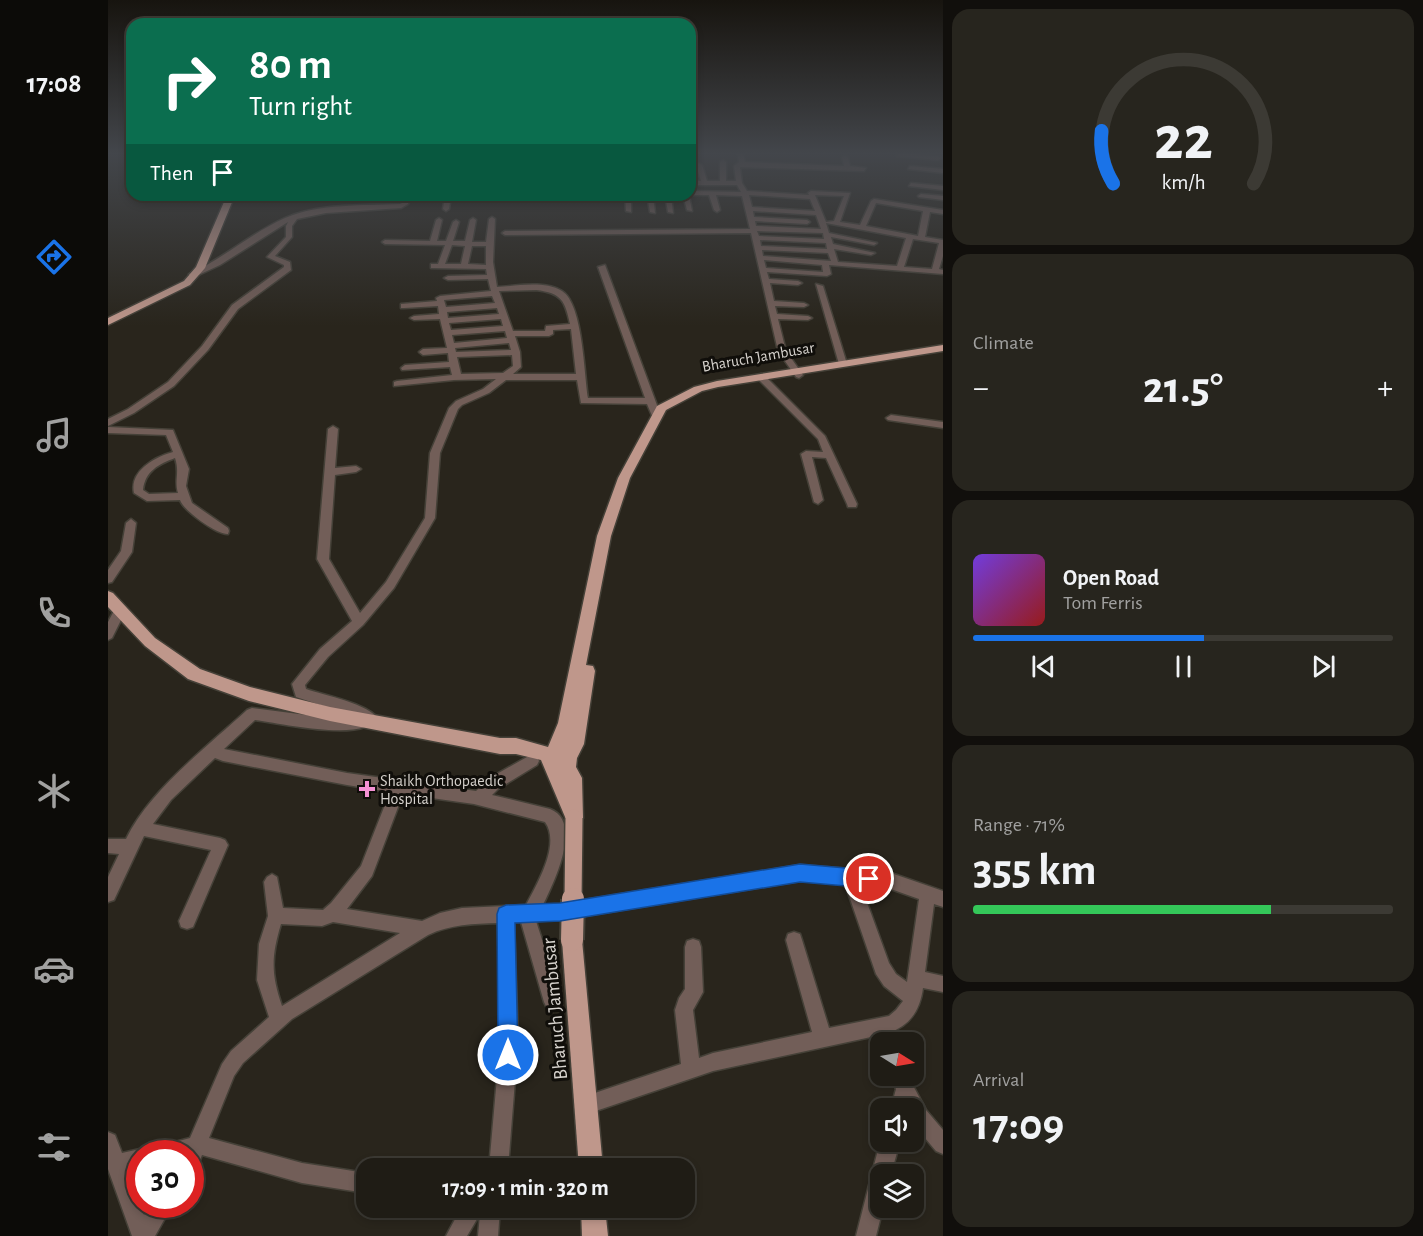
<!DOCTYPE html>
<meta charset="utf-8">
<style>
:root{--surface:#1f1c15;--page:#27251e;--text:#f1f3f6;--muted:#a1a1a0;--line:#3c3a34;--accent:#1a73e8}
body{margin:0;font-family:"Alegreya Sans",sans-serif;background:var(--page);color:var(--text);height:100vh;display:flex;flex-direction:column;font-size:22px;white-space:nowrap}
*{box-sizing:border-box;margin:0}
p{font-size:20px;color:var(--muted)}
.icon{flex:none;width:33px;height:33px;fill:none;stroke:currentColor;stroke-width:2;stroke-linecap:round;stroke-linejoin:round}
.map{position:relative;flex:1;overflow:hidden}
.side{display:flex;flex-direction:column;gap:9px;padding:9px;background:#110f0c;width:480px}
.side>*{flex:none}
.hud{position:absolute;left:18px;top:18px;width:570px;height:183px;border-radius:18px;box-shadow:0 3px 9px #0003,0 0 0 2px var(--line);background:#0b6e4f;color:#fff;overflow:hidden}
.needle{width:39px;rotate:101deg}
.tools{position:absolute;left:762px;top:1032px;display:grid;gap:12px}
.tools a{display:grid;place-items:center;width:54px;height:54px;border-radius:12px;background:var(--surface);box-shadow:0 3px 9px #0003,0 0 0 2px var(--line);font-size:30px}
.speed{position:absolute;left:18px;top:1140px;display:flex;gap:12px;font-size:30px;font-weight:700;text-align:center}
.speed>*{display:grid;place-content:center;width:78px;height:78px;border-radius:50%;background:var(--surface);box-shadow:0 3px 9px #0003,0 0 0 2px var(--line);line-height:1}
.speed .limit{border:9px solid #d22;background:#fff;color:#111}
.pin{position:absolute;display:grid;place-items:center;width:51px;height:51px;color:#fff;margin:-26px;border:3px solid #fff;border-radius:50%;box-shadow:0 2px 6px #0007}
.me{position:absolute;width:66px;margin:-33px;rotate:0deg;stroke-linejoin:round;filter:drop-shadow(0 0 4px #0008)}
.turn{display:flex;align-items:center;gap:21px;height:126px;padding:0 24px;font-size:27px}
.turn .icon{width:78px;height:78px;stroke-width:2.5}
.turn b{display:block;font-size:42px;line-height:51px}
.then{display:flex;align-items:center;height:57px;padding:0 24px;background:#0003;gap:12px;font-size:22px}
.big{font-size:45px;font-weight:700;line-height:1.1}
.side .widget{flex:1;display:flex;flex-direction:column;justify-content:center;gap:9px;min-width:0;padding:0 21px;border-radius:18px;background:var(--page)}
.side .dial{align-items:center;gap:0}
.dial svg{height:156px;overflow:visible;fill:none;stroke:var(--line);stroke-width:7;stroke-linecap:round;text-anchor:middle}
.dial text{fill:var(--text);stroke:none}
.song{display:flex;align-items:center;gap:18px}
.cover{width:72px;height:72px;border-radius:9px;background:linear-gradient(135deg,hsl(260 70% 55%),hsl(0 70% 35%))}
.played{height:6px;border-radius:3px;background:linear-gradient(90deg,var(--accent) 55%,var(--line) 55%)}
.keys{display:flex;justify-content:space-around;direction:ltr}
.heat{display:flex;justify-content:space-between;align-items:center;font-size:33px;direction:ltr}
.charge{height:9px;border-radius:4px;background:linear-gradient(90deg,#34c759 71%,var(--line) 0)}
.trip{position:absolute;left:248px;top:1158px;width:339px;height:60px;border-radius:18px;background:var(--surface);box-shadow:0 3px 9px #0003,0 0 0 2px var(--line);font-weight:700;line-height:60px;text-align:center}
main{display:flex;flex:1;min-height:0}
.tab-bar{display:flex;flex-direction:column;width:108px;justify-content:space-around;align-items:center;background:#0c0b08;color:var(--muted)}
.tab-bar .icon{width:42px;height:42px}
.tab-bar .active{color:var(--accent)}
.tab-bar b{font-size:27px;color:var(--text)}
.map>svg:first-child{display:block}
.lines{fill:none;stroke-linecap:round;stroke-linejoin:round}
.minor-casing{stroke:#454138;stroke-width:3}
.major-casing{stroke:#454138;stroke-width:3}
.minor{fill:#725e58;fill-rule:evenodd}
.major{fill:#bf978b;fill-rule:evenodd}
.major-bridge-far1-casing{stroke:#454138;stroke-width:20;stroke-linecap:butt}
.major-bridge-casing{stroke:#454138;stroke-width:26;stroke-linecap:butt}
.major-bridge-far1{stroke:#bf978b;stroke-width:17}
.major-bridge{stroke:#bf978b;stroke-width:22}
.route{fill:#1a73e8;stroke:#114b97;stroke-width:1.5}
.poi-dot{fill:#f491d3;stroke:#100e0a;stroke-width:2}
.labels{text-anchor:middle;stroke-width:6;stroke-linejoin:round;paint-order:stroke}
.street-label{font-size:16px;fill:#d6d2cd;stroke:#100e0a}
.poi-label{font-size:16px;fill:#d6d2cd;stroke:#100e0a;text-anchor:start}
.near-street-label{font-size:20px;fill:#d6d2cd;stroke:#100e0a}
</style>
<main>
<nav class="tab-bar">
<b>17:08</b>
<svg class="icon active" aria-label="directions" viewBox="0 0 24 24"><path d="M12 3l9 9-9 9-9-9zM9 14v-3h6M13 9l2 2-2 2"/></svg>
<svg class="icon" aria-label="music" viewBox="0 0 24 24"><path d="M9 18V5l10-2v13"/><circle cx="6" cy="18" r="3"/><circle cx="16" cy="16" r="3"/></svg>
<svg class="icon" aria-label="phone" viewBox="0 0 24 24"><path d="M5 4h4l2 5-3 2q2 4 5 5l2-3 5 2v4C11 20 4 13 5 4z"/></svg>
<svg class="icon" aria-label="climate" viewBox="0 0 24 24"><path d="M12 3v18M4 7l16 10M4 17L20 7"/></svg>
<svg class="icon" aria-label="car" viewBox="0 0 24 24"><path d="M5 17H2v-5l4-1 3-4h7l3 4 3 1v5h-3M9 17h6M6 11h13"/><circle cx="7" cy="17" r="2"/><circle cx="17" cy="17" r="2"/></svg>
<svg class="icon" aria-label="filters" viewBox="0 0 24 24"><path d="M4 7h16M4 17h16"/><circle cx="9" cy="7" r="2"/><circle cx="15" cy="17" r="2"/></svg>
</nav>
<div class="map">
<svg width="835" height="1236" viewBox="0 0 835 1236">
<rect width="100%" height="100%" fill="#29251c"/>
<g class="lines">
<g class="minor-casing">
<g id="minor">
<path d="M629 153H635L637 162 736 166 734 157 737 155 740 157 742 166 758 168 756 171 632 167 634 183 639 191 701 195 700 193 703 191 742 193 732 222 752 225 763 201 766 199 835 210V214L822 212 817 237 835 240V256L831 269 835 270V274L721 265 723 274 719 276 659 272 661 279 690 281 694 283 690 285 662 283 666 301 696 303 700 305 696 307 667 306 669 314 700 316 704 318 700 320 670 319 678 351 695 375 691 378 688 377 670 351 643 233 397 235 394 233 397 231 642 229 634 196 608 195 612 210 609 212 606 210 601 195H582V191L633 192 629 185H582V181H593L588 165 591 163 594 165 599 181H612V162L615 160 618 162V181H628L626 166 631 162ZM641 195 702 199 707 211 644 207ZM707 195 736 196 726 221 718 222ZM768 203 815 211 810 236 758 226ZM645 211 708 215 713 229 648 226 647 221 699 224 702 222 699 220 646 217ZM718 223 798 238 789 266 730 262 726 249 763 255 767 253 725 244 723 237 766 245 769 243 721 233ZM649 231 715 233 716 239 651 236ZM805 239 831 243 824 269 796 267ZM652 240 718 243 719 249 653 246ZM654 250 720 253 723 261 655 256ZM656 260 714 265 715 272 658 268Z"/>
<path d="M791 153 830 156 833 158 830 160 789 156Z"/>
<path d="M802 166 835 169V173L800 169Z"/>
<path d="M803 183 835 186V190L801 186Z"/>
<path d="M813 194 835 196V200L811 197 810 196Z"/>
<path d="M295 195H301L300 204 293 208 218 213 189 219 184 226V237L167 256 182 262 183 270 130 309 100 350 66 386 26 413 0 426V419L20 409 60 382 94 346 124 305 176 267V265L159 257 178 237V226L180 222 112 265 84 278H81V274C115 259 143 233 177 218 212 203 255 206 292 204L294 203Z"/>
<path d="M337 195H343L341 209 338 211 335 209Z"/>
<path d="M517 195H523V212L518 211Z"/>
<path d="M539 195H545L547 213 542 212Z"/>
<path d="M557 195H563L565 213 560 212Z"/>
<path d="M575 195H581L584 211 579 210Z"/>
<path d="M384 217 387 219 385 262 389 287C409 286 436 280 454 291 475 304 476 374 480 398H537L490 267 497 265 553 416 548 419 545 418 539 404 473 403 469 380H398L381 393 354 405 350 409 332 453 327 518 286 588 255 625 220 657 197 685 198 689C216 695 262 704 271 720L269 724 264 726 258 724 257 727C231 736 175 724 147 720L116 749 239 773 368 791 380 779 419 757 424 755 429 757 431 761 429 765 390 789 384 795 442 809C476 822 445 884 435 905L452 904 692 865 780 872 835 891V907L826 904 817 972 835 976V992L815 988C812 1010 802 1026 780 1033L784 1042H772V1050L769 1048 763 1037 605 1071 479 1114 472 1112 470 1105 472 1098 573 1064 567 1010 571 998 577 989V947L579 941 585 939 591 941 593 947 595 992 585 1010 591 1058 605 1053 704 1032 678 940 680 934 686 932 692 934 694 940 721 1028 781 1016 788 1010 795 1001 776 986 768 974 737 884 692 881 452 920 428 921 454 1002 451 1008 445 1011 439 1008 436 1002 413 922H406L410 1043 400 1168H381L392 1043 390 923C365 924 343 924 320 935L184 1019 135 1063 126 1076 101 1138 194 1163 258 1173V1193L194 1183 94 1155 89 1168 82 1170V1154H46L48 1147 82 1138 114 1064 123 1051 161 1017 149 980 151 944 160 916 156 882 159 877 164 874 169 877 175 908 215 910 223 903 253 866 282 792 239 785 115 761 107 758 63 800 45 824 112 838 117 840 120 845 85 927 79 929 73 927 71 921 103 850 36 836 6 900 0 902V877L11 854 0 853V839H18C41 791 100 746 139 710L144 708 222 718 249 717 188 697 184 684 212 649 244 621 209 559 220 429 225 426 230 429 227 468 248 466 253 469 248 472 227 475 221 559 252 613 278 582 317 518 322 453 341 408 348 401 375 389 388 379 346 380 286 386V382L289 381 344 375 342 367 294 370 293 368 297 365 341 362 340 353 315 355 311 352 315 349 339 348 332 319 306 320 302 318 306 316 331 314 330 306 296 308H293V304L329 301 328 298 332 296 383 291 380 279 340 280 336 278 340 276 379 275 378 269 323 268V264H330L337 245 277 244 274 242 277 240 322 241 328 220 331 218 334 220 329 241H338L345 222 348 220 351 222 345 241H357L362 220 365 218 368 220 364 242H378L381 219ZM344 245 357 246 353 264H337ZM364 246H378V265L360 264ZM428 290C454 293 457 301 462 324L438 326 437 331H405L391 291ZM384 296 387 303 338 307 336 300ZM389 308 391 314 340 318 339 312ZM393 319 395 326 343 330 341 323ZM463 329 468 374H405L413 367 412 352 407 336H441L445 334V330ZM397 331 399 338 346 343 344 335ZM401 343 403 350 348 352 347 348ZM404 355 405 366 395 373 353 374 349 357ZM295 794 366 804 437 822C453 844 429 884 418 905L354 908 332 913 314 921 239 909 264 876ZM753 886 780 888 811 899 799 982 788 974 781 963ZM225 922 292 933 174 1006C163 974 163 957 173 924L214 926Z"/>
<path d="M708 284 715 286 739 364 738 366 731 364Z"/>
<path d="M653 374 656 375 717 436 749 504 748 507H740L739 504 718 458 704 457 715 500 710 504 706 502 693 454 698 451 715 452 710 439 650 379 649 377Z"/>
<path d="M783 415 835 422V428L780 420 778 418Z"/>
<path d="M0 427 65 430 81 469 78 486 84 503 120 528 121 531 120 534C109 535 75 510 72 500L39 501 26 493C21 471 47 457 65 452L58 435 0 433ZM67 458C72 473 66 480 70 493L41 494 35 490C37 471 51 464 67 458Z"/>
<path d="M23 519 28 523 24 552 4 582 0 583V570L13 551 18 523Z"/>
<path d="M12 605 16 607 18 610 4 638 0 640V622L8 607Z"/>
<path d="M782 1076H800L818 1110 835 1130V1154L828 1151 806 1125V1108H783L788 1089Z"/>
<path d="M0 1132 7 1135 14 1153 32 1149 39 1152 32 1154V1169L20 1171 36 1215 43 1204H65L47 1236H24L0 1169Z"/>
<path d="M772 1142H792L783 1174H772V1208H775L768 1236H748Z"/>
<path d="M353 1208H392L390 1236H370L372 1214 359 1236H338Z"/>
</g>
</g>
<g class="major-casing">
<g id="major">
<path d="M119 195H127L97 268 82 285 0 325V318L76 281 88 267Z"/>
<path d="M835 345V351L610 387 594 391 558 410 522 478 503 536 478 665 485 666 487 671 476 744 469 758 468 767 474 778 475 818 472 824 466 827 460 824 433 760 408 754H392L222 721 141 701 80 679 37 646 0 607V591L5 593 47 638 92 669 142 687 222 707 392 738H408L440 747 450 723 489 536 510 478 549 406 586 387 609 381Z"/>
<path d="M464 930 471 933 474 940 495 1168H471L454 940 457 933Z"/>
<path d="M473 1208H497L500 1236H474Z"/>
</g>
</g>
<use href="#minor" class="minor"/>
<use href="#major" class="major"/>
<g class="major-bridge-far1-casing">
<path id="major-bridge-far1" d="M465 901 466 818"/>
</g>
<g class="major-bridge-casing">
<path id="major-bridge" d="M464 940 465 899"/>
</g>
<use href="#major-bridge-far1" class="major-bridge-far1"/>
<use href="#major-bridge" class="major-bridge"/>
</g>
<linearGradient id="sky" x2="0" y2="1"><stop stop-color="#17140f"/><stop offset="0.47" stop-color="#43464b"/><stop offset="1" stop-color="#43464b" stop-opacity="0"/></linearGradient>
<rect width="835" height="326" fill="url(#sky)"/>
<path class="route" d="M692 864 761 870 767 873 770 879 767 885 761 888 692 882 452 921 407 923 410 1055 407 1063 400 1066 393 1063 390 1055 389 914 391 908 398 905 452 903Z"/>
<path class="poi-dot" d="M256 780h6v6h6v6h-6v6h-6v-6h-6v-6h6z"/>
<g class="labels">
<g class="street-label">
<text transform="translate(650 356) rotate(-10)" y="6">Bharuch Jambusar</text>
</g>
<g class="poi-label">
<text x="272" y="786">Shaikh Orthopaedic<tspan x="272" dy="18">Hospital</tspan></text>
</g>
<g class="near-street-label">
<text transform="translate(446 1009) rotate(-95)" y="7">Bharuch Jambusar</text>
</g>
</g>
</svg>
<div class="tools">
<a><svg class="needle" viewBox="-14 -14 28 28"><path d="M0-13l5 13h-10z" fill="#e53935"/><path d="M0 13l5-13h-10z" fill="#a1a1a0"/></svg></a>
<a><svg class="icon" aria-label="sound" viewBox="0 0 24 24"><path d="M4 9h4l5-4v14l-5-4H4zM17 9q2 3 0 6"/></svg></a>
<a><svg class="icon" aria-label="layers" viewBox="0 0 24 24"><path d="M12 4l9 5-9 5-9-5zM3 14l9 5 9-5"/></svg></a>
</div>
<div class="speed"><div class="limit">30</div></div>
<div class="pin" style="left:761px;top:879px;background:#d93025"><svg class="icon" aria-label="arrive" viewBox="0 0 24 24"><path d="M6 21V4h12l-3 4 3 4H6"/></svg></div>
<svg class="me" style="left:400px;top:1055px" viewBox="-20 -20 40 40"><circle r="17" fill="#1a73e8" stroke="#fff" stroke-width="3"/><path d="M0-11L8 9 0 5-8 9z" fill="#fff"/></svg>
<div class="trip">17:09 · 1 min · 320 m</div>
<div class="hud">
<div class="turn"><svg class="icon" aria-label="right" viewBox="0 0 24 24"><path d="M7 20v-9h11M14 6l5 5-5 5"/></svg><div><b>80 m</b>Turn right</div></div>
<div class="then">Then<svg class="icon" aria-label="arrive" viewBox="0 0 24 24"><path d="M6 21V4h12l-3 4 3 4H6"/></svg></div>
</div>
</div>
<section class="side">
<div class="widget dial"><svg viewBox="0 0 100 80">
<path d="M14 69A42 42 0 1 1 86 69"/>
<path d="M14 69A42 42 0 0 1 8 42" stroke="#1a73e8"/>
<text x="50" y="56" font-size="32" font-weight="700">22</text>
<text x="50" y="72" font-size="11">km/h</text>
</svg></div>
<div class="widget"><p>Climate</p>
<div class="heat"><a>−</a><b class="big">21.5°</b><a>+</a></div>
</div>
<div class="widget">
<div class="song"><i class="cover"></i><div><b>Open Road</b><p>Tom Ferris</p></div></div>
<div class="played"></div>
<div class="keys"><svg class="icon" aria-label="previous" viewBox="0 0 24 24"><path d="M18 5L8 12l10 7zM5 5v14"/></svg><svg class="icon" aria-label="pause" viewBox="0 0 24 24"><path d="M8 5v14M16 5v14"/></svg><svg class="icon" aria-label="next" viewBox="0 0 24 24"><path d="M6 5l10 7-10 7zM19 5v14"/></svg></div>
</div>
<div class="widget"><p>Range · 71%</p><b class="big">355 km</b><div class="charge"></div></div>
<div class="widget"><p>Arrival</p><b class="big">17:09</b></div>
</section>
</main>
